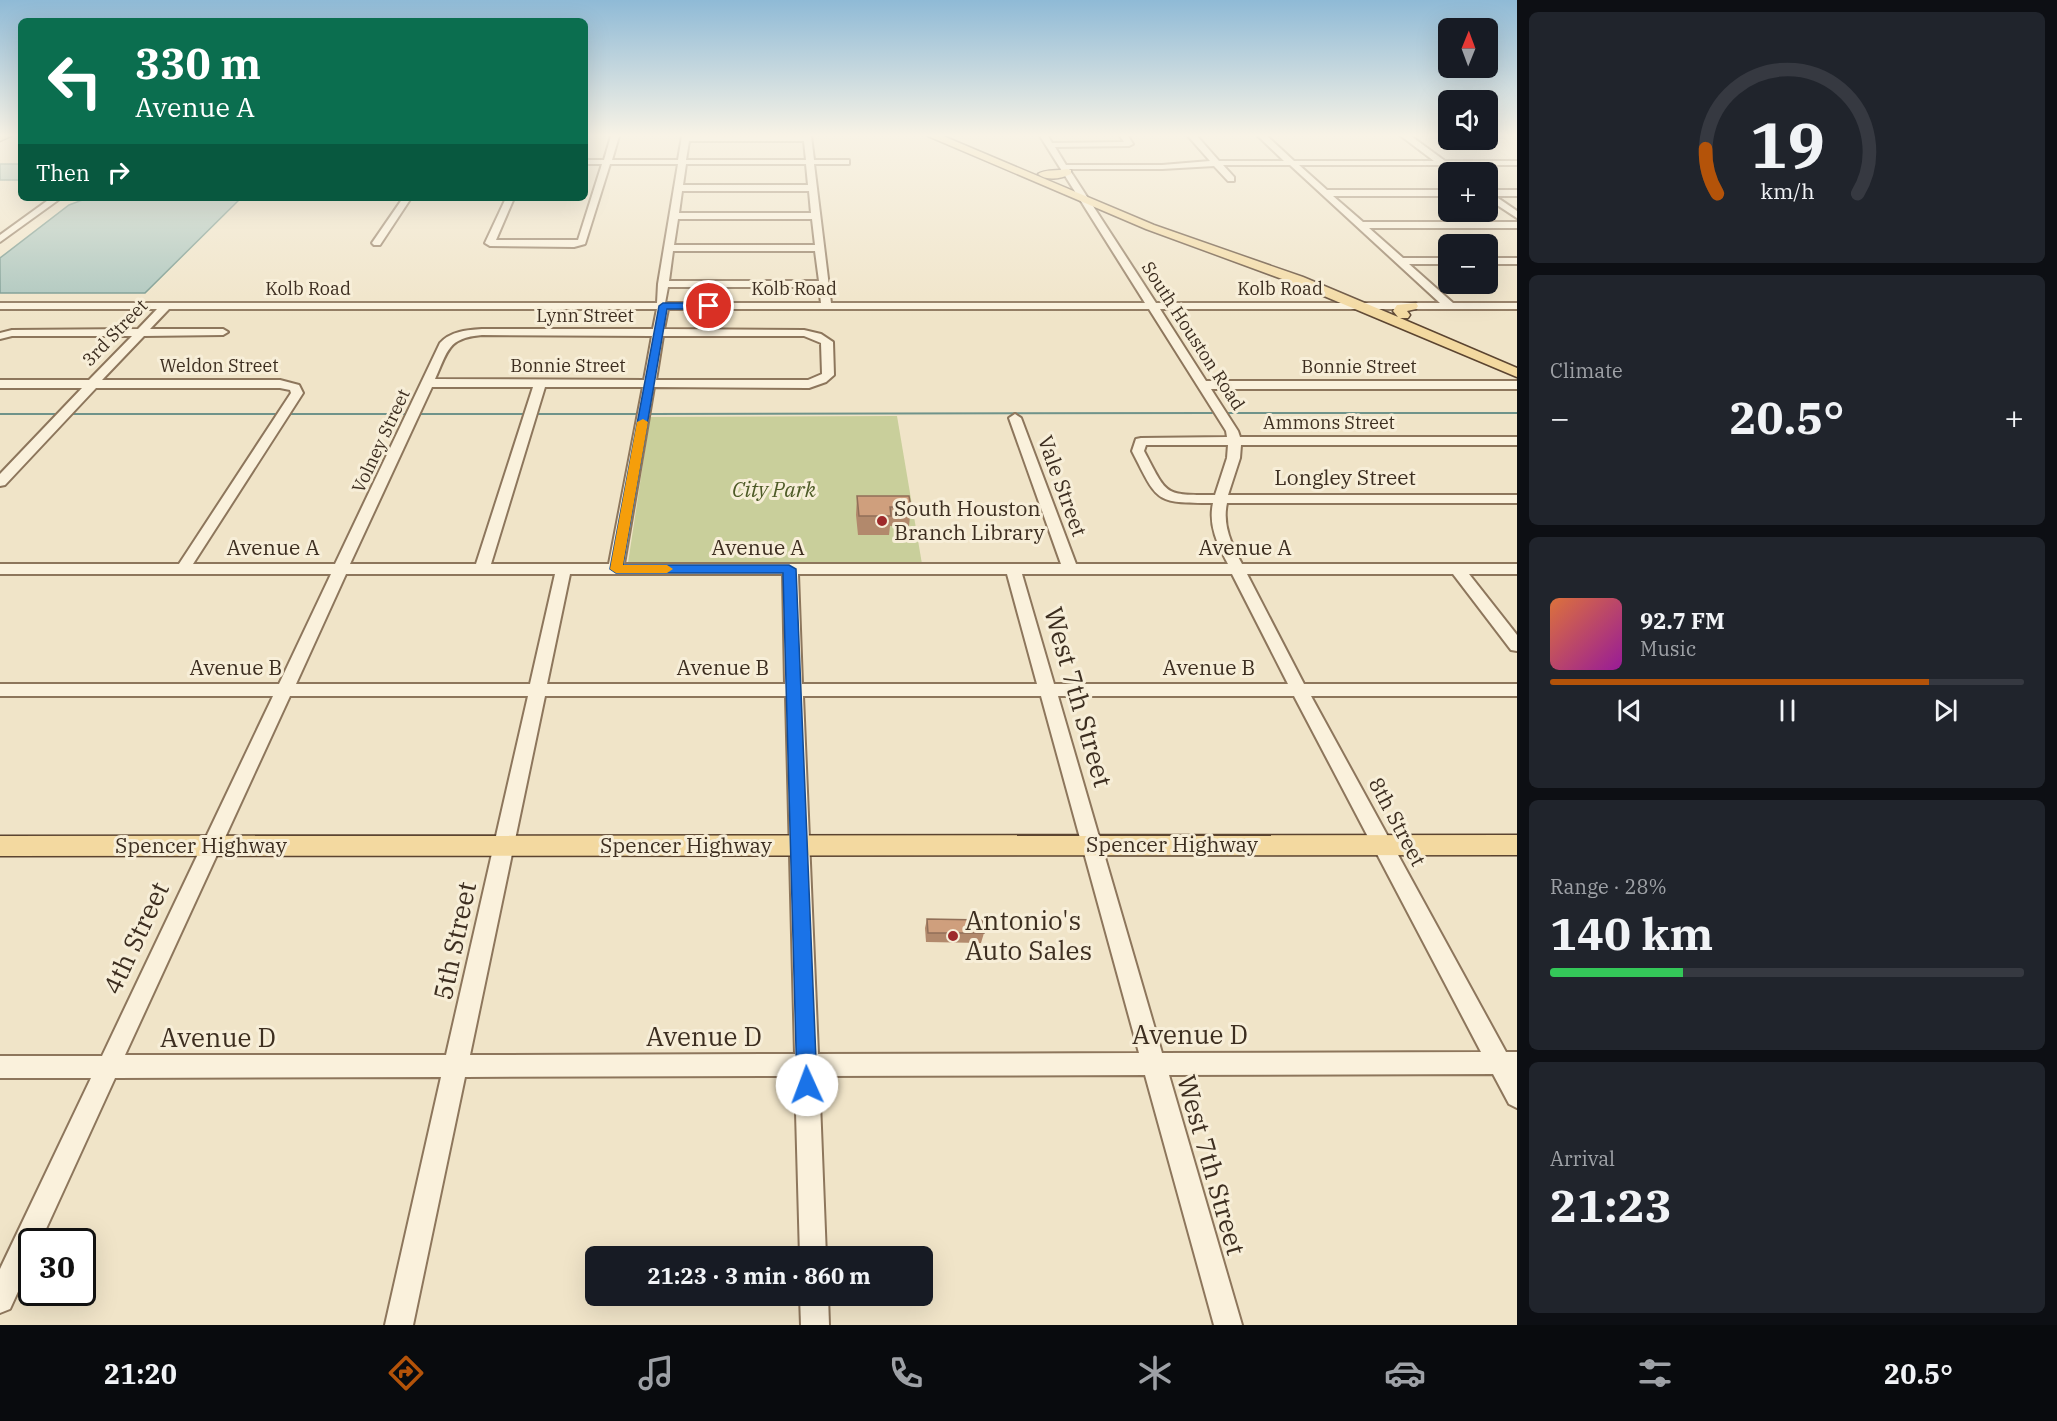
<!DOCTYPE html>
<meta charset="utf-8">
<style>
:root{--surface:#171b24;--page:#20242c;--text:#f1f3f6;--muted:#9ea1a6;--line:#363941;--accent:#b45309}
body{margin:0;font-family:"IBM Plex Serif",serif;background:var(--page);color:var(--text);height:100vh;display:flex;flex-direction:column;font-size:22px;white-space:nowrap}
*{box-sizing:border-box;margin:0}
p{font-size:20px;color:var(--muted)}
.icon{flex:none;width:33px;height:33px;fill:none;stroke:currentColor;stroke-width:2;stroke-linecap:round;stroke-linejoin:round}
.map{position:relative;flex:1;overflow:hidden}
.details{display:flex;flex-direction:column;gap:12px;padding:12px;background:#0d0f14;width:540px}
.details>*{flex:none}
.hud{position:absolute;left:18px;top:18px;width:570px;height:183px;border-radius:9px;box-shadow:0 6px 24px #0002;background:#0b6e4f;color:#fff;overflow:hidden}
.needle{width:39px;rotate:1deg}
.fabs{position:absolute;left:1438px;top:18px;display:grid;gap:12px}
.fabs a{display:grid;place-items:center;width:60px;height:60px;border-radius:9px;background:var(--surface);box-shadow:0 6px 24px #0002;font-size:30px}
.speed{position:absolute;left:18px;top:1228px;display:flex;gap:12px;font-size:30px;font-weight:700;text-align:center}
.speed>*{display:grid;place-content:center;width:78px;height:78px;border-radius:50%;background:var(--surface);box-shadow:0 6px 24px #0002;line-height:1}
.speed .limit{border:3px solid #111;border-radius:9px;background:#fff;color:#111}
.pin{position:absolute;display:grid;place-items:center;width:51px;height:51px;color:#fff;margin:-26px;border:3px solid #fff;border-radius:50%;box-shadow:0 2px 6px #0007}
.me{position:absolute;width:66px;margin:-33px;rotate:358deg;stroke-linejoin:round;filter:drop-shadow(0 0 4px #0008)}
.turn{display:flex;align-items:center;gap:21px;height:126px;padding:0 18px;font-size:27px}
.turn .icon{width:78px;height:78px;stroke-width:2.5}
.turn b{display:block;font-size:42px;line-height:51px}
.then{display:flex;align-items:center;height:57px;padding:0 18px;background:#0003;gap:12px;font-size:22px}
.big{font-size:45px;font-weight:700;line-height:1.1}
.details .card{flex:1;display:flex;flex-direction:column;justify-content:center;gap:9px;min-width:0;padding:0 21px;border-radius:9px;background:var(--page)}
.details .dial{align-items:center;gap:0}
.dial svg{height:156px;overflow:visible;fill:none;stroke:var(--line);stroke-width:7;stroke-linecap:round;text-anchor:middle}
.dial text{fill:var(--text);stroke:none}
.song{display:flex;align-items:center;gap:18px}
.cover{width:72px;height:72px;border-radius:9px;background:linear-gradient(135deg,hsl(20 70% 55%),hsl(300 70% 35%))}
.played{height:6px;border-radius:3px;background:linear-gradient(90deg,var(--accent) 80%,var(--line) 80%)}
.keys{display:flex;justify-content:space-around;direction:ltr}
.heat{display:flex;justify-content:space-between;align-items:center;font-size:33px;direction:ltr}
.charge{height:9px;border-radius:4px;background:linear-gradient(90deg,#34c759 28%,var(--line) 0)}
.trip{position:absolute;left:585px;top:1246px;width:348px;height:60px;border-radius:9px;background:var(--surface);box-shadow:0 6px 24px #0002;font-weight:700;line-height:60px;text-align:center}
.dock{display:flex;height:96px;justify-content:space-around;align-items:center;background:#090b0e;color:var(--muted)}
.dock .icon{width:42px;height:42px}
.dock .active{color:var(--accent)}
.dock b{font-size:27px;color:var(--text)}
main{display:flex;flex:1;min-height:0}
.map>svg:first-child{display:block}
.green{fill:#c9cf9b}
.water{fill:#a9c4bc;stroke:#6f938a;stroke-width:1.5}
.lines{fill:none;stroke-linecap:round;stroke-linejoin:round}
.stream{stroke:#6f938a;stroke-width:2}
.minor-casing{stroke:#8d765c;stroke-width:4}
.major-casing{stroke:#5b4430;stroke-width:3}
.minor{fill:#faf1dc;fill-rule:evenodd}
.major{fill:#f3d9a0;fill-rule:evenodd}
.wall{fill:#b2896c}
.building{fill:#cf9f7d;stroke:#916f58;stroke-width:1.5}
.route{fill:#1a73e8;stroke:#114b97;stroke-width:1.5}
.slow{fill:#f59e0b}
.poi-dot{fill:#9e2a2b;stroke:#f7eed8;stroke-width:2}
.labels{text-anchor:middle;stroke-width:6;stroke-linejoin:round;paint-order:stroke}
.far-street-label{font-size:18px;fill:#3d2e20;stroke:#f7eed8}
.street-label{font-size:21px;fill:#3d2e20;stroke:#f7eed8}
.park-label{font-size:21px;font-style:italic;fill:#4d5a26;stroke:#f7eed8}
.poi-label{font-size:21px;fill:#3d2e20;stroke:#f7eed8;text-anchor:start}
.near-street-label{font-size:26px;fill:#3d2e20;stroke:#f7eed8}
.near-poi-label{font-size:26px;fill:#3d2e20;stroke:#f7eed8;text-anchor:start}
</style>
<main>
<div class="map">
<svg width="1517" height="1325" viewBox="0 0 1517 1325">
<rect width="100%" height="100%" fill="#f0e4c8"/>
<path class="green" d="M897 416 922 564 628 563 650 417Z"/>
<g class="water">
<rect x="0" y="164" width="21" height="16"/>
<path d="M241 198 145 293H0V258L69 205 85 199Z"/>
</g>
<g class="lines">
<g class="stream">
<path d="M1228 413H1517"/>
<path d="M0 414H56"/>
<path d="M70 414H275"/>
<path d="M290 414H405"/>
<path d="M420 414H523"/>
<path d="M538 414H637"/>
<path d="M651 414 1212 413"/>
</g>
<g class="minor-casing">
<g id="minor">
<path d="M611 136H619L612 160H678L682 136H811L814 160H849V164H814L831 303H1145L1040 136H1048L1052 143 1124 142 1120 136H1128L1133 144 1129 146 1055 147 1066 165H1162L1210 161 1188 136H1197L1219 161H1284L1258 136H1267L1294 161H1434L1401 136H1411L1445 161H1517V165H1299L1327 190H1449V196H1333L1363 222H1517V228H1369L1403 258H1449V264H1409L1453 303H1517V309H1160L1206 381H1517V389H1211L1238 431 1240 437H1517V445H1241L1240 458 1228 495H1517V503H1227C1222 526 1232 545 1242 564H1517V574H1469L1517 635V651L1511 650 1453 574H1247L1304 684H1517V696H1311L1506 1052H1517V1108L1509 1104 1493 1074 1169 1075 1242 1325H1214L1145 1075 819 1076 826 1257H800L795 1076 465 1077 413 1325H385L441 1077 115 1078 40 1242H32V1261L10 1309 0 1313V1269L91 1078H0V1056H102L273 696H0V684H279L331 574H0V564H179L291 393 290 390 280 388H96L5 485 0 486V474L82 388H0V380H89L132 336H12L0 339V333L12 330 138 329 157 309H0V303H657L658 284 678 164H610L585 244 574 247 490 246 485 243 506 198H514L496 240H578L602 164H585V160H604ZM689 141H804L806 160H686ZM686 164H806L808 185H683ZM1223 165H1290L1440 303H1156L1069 169H1162L1214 166 1228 181H1234V177ZM682 191H809L811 213H679ZM678 219H812L815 245H674ZM673 251H815L819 281H669ZM668 287H819L821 303H665ZM169 309H657L653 329H482C467 330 451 331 440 343L335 564H193L303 393 299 385 280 380H102L144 336 223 335 228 332 223 329H150ZM668 309H1149L1226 431 1227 437 1141 438 1136 439 1132 451C1158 502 1154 503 1213 503 1208 526 1218 545 1228 564H1076L1021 418 1015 414 1009 418 1061 564H624L654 387 809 388 826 382 834 375 833 342 821 334 804 330 664 329ZM482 335 652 336 644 380 435 379C448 351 447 338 482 335ZM663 336H804L821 343 822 374 808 380H656ZM432 387H533L476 564H350ZM545 387H643L609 564H491ZM1146 445H1228L1227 458 1215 495C1163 495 1168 496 1144 451ZM346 574H555L530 684H296ZM570 574H783L785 684H547ZM798 574H1007L1037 684H802ZM1022 574H1232L1288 684H1054ZM290 696H528L446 1055H125ZM545 696H786L795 1054 470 1055ZM803 696H1041L1139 1053 818 1054ZM1058 696H1294L1481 1052 1162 1053Z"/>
<path d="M1488 190H1517V196H1495L1517 211V218L1488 199Z"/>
<path d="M51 198H61L0 242V235Z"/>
<path d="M403 198H411L380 245H374L372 243Z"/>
<rect x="1488" y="258" width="29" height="6"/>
<path d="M800 1296H828L829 1325H801Z"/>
</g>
</g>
<g class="major-casing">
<g id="major">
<path d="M0 136H11L0 141Z"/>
<path d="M928 136H943L1154 225 1303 277 1398 317 1393 311 1397 305 1416 303 1418 306 1416 309 1407 311 1410 315 1408 318H1400L1517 368V377L1293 283 1146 229Z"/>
<path d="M1067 169 1071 170V174C1061 179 1046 181 1038 174 1044 169 1058 171 1067 169Z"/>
<path d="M1517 835V855L0 856V836Z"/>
</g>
</g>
<use href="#minor" class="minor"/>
<use href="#major" class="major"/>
</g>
<g class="wall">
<path d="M857 496 911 507 909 526H890L889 535H858L856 515Z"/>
<path d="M927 919 984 933 981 943 926 942 925 928Z"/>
</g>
<g class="building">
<path d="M857 496H909L911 507H890L891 516H859Z"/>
<path d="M927 919 982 920 984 933H928Z"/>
</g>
<linearGradient id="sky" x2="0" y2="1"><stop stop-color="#8fbad6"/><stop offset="0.42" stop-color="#f8f3e6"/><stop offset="1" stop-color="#f8f3e6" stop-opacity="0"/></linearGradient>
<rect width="1517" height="322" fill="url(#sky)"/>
<path class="route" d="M663 303H709L713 306 709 309H667L623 565H789L796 569 817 1085 814 1092 807 1095 800 1092 797 1085 783 573H616L610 569 659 306Z"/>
<path class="slow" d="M643 419 648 422 623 565H667L673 569 667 573H616L610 569 637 422Z"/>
<g class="poi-dot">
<circle cx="882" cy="521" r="6"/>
<circle cx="953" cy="936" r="6"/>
</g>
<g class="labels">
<g class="far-street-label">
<text x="308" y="295">Kolb Road</text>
<text x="794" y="295">Kolb Road</text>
<text x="1280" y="295">Kolb Road</text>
<text x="585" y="322">Lynn Street</text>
<text transform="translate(115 333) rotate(-46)" y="6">3rd Street</text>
<text transform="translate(1193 336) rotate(57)" y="6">South Houston Road</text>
<text x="219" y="372">Weldon Street</text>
<text x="568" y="372">Bonnie Street</text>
<text x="1359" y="373">Bonnie Street</text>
<text x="1329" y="429">Ammons Street</text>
<text transform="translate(381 441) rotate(-65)" y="6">Volney Street</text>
</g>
<g class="street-label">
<text x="1345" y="485">Longley Street</text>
<text transform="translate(1062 486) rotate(70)" y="7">Vale Street</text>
<text x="273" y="555">Avenue A</text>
<text x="758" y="555">Avenue A</text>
<text x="1245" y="555">Avenue A</text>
<text x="236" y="675">Avenue B</text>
<text x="723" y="675">Avenue B</text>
<text x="1209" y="675">Avenue B</text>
<text transform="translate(1397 822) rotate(62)" y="7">8th Street</text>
<text x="1172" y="852">Spencer Highway</text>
<text x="201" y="853">Spencer Highway</text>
<text x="686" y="853">Spencer Highway</text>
</g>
<g class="park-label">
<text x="774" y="497">City Park</text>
</g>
<g class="poi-label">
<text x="894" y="516">South Houston<tspan x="894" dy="24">Branch Library</tspan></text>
</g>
<g class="near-street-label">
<text transform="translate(1078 697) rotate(74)" y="9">West 7th Street</text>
<text transform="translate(136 938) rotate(-65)" y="9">4th Street</text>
<text transform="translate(455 941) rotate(-78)" y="9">5th Street</text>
<text x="1190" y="1044">Avenue D</text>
<text x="704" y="1046">Avenue D</text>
<text x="218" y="1047">Avenue D</text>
<text transform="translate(1211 1165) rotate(74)" y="9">West 7th Street</text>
</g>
<g class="near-poi-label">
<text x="965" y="930">Antonio's<tspan x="965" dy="30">Auto Sales</tspan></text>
</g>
</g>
</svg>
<div class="fabs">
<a><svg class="needle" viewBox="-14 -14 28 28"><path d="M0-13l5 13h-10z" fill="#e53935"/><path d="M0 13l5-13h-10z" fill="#9ea1a6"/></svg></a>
<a><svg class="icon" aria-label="sound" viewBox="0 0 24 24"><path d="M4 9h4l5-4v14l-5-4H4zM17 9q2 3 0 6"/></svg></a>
<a>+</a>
<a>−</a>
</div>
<div class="speed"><div class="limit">30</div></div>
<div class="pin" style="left:709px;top:306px;background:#d93025"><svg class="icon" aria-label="arrive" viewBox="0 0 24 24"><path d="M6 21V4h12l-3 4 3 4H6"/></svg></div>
<svg class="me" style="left:807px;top:1085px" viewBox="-20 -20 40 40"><circle r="19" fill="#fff"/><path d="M0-13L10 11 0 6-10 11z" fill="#1a73e8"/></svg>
<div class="trip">21:23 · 3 min · 860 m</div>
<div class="hud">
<div class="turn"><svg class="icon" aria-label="left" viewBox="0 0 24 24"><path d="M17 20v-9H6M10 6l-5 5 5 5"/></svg><div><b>330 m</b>Avenue A</div></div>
<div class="then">Then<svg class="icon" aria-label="right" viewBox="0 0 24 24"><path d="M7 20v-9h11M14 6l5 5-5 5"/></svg></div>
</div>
</div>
<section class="details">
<div class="card dial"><svg viewBox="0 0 100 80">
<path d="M14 69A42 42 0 1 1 86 69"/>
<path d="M14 69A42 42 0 0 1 8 46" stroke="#b45309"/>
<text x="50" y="56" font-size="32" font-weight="700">19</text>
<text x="50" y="72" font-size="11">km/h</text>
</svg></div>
<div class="card"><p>Climate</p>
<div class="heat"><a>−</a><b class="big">20.5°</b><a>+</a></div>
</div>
<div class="card">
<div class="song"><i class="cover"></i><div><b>92.7 FM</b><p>Music</p></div></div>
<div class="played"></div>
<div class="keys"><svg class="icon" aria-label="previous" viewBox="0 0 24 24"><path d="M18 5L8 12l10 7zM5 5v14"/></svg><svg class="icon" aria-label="pause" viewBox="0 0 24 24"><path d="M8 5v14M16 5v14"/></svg><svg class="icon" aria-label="next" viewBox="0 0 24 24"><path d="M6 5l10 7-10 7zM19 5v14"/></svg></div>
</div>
<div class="card"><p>Range · 28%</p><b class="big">140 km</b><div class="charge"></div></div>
<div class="card"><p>Arrival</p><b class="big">21:23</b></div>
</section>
</main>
<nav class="dock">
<b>21:20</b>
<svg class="icon active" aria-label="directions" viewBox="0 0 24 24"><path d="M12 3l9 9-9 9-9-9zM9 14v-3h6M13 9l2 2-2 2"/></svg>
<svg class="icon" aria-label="music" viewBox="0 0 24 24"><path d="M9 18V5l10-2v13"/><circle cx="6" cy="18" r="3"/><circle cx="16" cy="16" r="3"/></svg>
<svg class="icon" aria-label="phone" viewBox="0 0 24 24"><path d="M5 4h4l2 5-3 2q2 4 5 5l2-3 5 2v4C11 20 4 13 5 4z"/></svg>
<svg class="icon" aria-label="climate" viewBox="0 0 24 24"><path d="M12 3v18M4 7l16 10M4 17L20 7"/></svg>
<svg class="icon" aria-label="car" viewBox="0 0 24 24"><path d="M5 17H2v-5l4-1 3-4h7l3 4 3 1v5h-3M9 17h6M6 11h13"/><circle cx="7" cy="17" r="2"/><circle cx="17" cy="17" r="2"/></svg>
<svg class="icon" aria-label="filters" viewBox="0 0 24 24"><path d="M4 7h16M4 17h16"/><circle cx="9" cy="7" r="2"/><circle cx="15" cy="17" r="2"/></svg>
<b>20.5°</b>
</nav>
